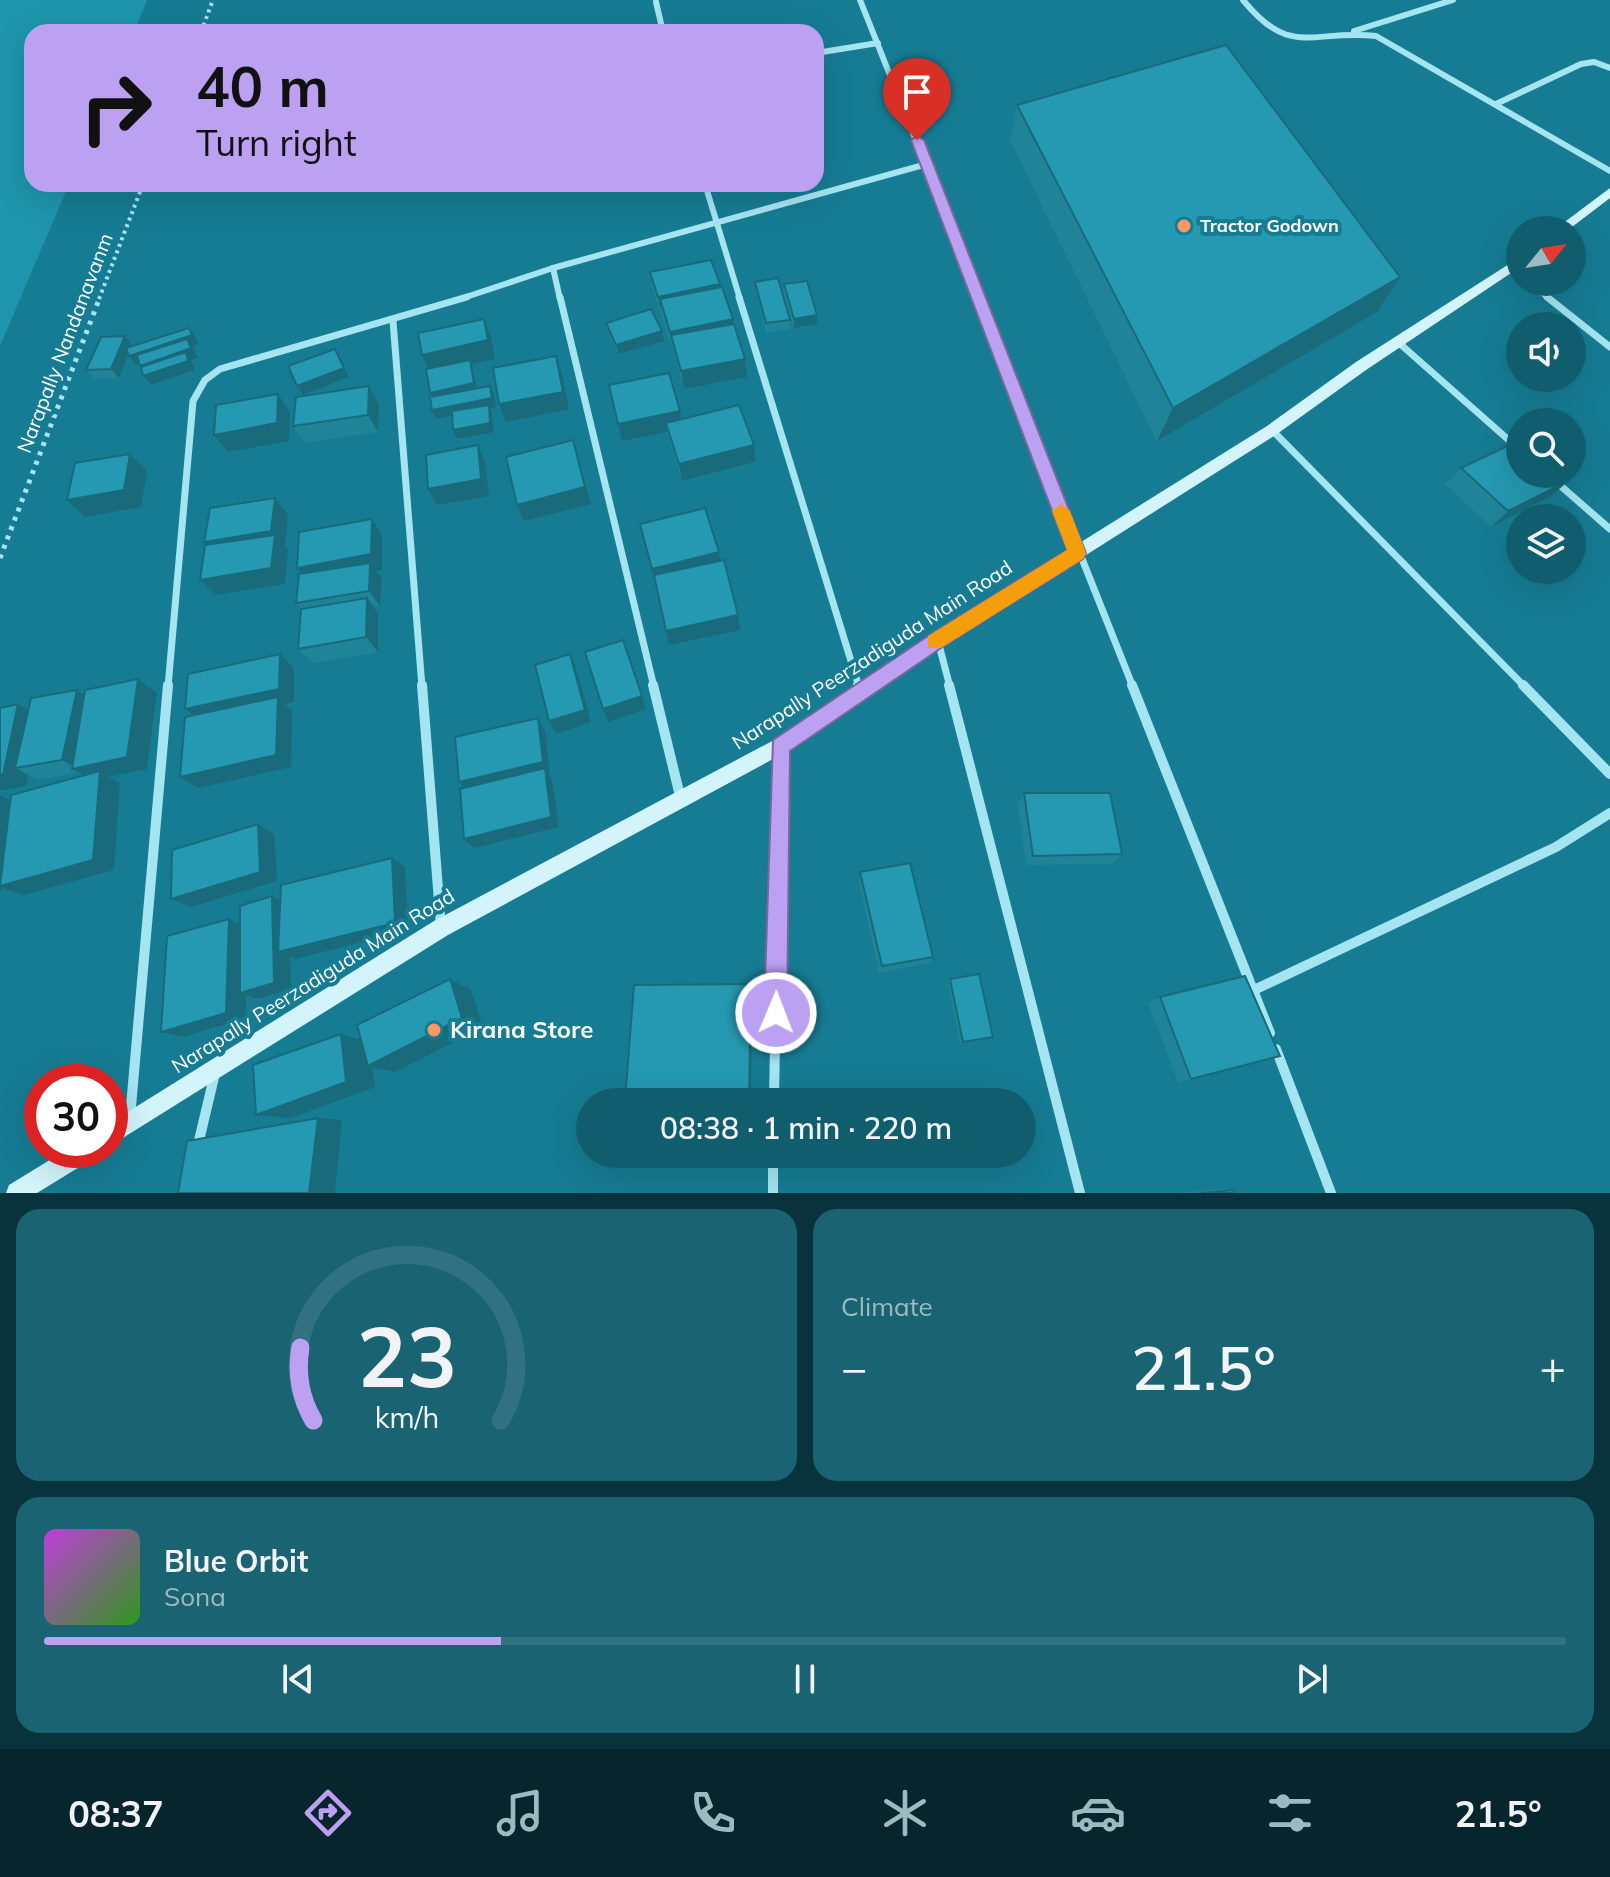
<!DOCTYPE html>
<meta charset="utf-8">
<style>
:root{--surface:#105d6e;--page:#196373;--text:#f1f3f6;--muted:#9cbac2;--line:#307281;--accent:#bca0f2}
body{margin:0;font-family:Mulish,sans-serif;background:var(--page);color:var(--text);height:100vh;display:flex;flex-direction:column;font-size:30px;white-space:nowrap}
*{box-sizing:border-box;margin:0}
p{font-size:26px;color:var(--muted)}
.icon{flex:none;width:44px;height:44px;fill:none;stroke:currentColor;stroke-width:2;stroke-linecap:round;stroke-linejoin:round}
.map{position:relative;height:1193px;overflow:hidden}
.drawer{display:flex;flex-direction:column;gap:16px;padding:16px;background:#09333c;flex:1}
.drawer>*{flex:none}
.banner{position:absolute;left:24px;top:24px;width:800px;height:168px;border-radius:24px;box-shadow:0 8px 32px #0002;background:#bca0f2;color:#111;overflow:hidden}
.needle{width:52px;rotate:60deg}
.fabs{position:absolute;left:1506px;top:216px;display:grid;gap:16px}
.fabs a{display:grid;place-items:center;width:80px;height:80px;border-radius:50%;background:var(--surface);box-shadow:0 8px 32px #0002;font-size:40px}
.speed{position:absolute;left:24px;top:1064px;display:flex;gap:16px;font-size:40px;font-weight:700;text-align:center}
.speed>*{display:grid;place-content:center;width:104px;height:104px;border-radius:50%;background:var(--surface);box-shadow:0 8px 32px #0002;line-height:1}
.speed .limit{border:12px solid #d22;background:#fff;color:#111}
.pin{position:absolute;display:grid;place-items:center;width:68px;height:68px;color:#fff;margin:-82px -34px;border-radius:50% 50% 50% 0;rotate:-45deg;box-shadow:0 0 8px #0007}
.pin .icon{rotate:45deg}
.me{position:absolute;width:88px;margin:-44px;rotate:1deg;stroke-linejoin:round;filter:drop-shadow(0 0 6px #0008)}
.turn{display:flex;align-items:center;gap:28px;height:168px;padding:0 40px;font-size:36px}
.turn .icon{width:104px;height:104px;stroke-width:2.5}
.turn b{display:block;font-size:56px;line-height:68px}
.big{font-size:60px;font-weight:600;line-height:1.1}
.drawer .tile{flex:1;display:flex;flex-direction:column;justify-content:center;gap:12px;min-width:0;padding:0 28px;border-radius:24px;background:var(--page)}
.drawer .dial{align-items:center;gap:0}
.dial svg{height:208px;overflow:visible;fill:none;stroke:var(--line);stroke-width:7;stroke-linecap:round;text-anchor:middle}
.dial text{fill:var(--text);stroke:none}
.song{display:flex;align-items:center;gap:24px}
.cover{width:96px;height:96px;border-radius:12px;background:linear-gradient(135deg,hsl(290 70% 55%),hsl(110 70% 35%))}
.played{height:8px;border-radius:4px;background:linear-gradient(90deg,var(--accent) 30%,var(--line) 30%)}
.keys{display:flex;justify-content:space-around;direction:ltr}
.heat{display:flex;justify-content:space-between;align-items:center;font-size:44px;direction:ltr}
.drawer .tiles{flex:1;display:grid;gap:16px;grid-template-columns:1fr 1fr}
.tile:last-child{grid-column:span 2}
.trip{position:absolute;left:576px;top:1088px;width:460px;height:80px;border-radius:40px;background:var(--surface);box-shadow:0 8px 32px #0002;font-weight:600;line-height:80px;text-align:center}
.dock{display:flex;height:128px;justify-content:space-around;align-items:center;background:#06252c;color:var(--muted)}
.dock .icon{width:56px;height:56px}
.dock .selected{color:var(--accent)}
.dock b{font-size:36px;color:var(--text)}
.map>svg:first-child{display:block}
.green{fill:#1e95ac}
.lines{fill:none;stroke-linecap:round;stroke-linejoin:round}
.path-far1{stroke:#a5e4f1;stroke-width:4;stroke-dasharray:3 4;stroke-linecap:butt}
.path{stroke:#a5e4f1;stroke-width:5;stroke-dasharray:4 6;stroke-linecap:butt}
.street-far2{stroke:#a5e4f1;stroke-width:6}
.street-far1{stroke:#a5e4f1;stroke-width:7}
.street{stroke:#a5e4f1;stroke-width:10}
.secondary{fill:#d3f4fb;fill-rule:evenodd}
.wall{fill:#1f8498}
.shaded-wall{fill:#196b7c}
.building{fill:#2499b1;stroke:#196b7c;stroke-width:2}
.route{fill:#bca0f2;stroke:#7a689d;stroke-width:2}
.slow{fill:#f59e0b}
.poi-dot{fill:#ff9765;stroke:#167c93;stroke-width:3}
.labels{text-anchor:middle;stroke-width:8;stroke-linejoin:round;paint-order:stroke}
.far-poi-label{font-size:18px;font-weight:bold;fill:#fff;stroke:#167c93;text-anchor:start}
.street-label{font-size:20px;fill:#fff;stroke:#167c93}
.near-poi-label{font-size:24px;font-weight:bold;fill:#fff;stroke:#167c93;text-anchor:start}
</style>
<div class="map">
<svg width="1610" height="1193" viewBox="0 0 1610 1193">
<rect width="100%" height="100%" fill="#167c93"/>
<path class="green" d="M0 0H147L134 32H32V184H69L0 346Z"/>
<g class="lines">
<g class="path-far1">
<path d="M201 32 213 0"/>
<path d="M99 299 143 184"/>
</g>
<path class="path" d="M0 558 100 297"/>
<g class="street-far2">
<path d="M860 0 979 299"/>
<path d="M1243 0C1291 59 1312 29 1376 36L1610 171"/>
<path d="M656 2 663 32"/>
<path d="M1354 31 1453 0"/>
<path d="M816 53 878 43"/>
<path d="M1496 104 1581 64 1594 62 1610 68"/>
<path d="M705 184 740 299"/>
<path d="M553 268 560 299"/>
<path d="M1529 282 1550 299"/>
<path d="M460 299 553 268 927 164"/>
</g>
<g class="street-far1">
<path d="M560 297 654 687"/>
<path d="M739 297 859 687"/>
<path d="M978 297 1133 687"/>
<path d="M1547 297 1610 347"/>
<path d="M393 321 422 687"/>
<path d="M1399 343 1520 450"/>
<path d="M1272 430 1525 687"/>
<path d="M1547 474 1610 529"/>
<path d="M938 641 950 687"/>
<path d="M168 687 193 401 205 380 220 369 467 297"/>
</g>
<g class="street">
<path d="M422 685 441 927"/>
<path d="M653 685 681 800"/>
<path d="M858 685 860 692"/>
<path d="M949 685 1080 1193"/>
<path d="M1132 685 1270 1033"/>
<path d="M1523 685 1610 774"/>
<path d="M1254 990 1556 847 1610 813"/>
<path d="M1276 1049 1331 1193"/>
<path d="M774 1102 780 747"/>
<path d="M130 1118 168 685"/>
<path d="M197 1149 215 1073"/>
<path d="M773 1154V1193"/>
</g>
<g class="secondary">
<path d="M1610 188V198L1568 230H1554Z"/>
<path d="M1520 257V267L1366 370 1277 434 944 645 786 752 448 935 110 1146V1123L434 921 774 740 932 635 1267 426 1356 362Z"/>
<path d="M66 1150H97L94 1158 37 1193H6L9 1185Z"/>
</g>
</g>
<g class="wall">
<path d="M1017 105 1400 277 1377 312 1157 441 1010 141Z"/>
<path d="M650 272 720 284 745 359 747 377 684 389 673 350 653 291Z"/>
<path d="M755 282 790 320V329L766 333 756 291Z"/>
<path d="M784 284 817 315V324L794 328 784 294Z"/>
<path d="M606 323 662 331 664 341 619 354 608 332Z"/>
<path d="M125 336 132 346 196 337 199 344 193 346 198 358 191 360 195 370 151 385 143 376 139 364 136 365 128 355 119 378 94 379 86 370Z"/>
<path d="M369 386 379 404 378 432 305 443 293 426Z"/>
<path d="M680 411 681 419 755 462 682 481 667 432 622 441Z"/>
<path d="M1461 468 1551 496 1491 527 1445 484Z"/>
<path d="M382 535V570L376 571 382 578 380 606 374 607 378 613V652L312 663 298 649 302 609 296 603 302 574Z"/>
<path d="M77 690 84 694 157 693 147 769 109 777 120 783 114 870 24 895 2 888 0 894V795L10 800 85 775 79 772 38 780 28 775 26 786 0 791V708L18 704 28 710Z"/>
<path d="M1024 793 1122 854 1112 864 1026 865 1018 804Z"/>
<path d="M860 872 933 957 929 963 879 973 859 881Z"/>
<path d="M950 979 993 1037 990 1039 960 1044 948 982Z"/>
<path d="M753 993 751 1102H631L625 1100Z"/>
<path d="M1160 997 1191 1079 1178 1082 1148 1003Z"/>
<path d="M1219 1189 1234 1190 1235 1193H1176Z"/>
</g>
<g class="shaded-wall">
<path d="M1400 277 1377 312 1157 441 1173 408Z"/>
<path d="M720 284 722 302 660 299 662 315 658 297Z"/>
<path d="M817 315V324L794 328V319Z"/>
<path d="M484 319 491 337 495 359 471 364 478 392 435 402 430 393V373L422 355Z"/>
<path d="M733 319 735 337 671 335 673 350 670 332Z"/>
<path d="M189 328 196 337 199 344 193 346 198 358 191 360 195 370 151 385 143 376 147 375 140 366 190 347 136 365 129 356Z"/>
<path d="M662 331 664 341 619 354 616 345Z"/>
<path d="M125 336 132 346 119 378 111 369Z"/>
<path d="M335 349 349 377 303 395 297 386Z"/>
<path d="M556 356 562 374 569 409 506 422 499 404Z"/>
<path d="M745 359 747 377 684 389 681 371Z"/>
<path d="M369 386 379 404 378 432 368 415Z"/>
<path d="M490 386 494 395 496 407 490 408 492 414 494 432 457 439 453 430 489 408 436 419 432 410Z"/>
<path d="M278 394 290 412 289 441 228 452 214 435Z"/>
<path d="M680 411 683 429 666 423 667 432 622 441 618 424Z"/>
<path d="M573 440 591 504 524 521 517 505Z"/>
<path d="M478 445 485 462 489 496 437 505 428 489Z"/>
<path d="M754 445 755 462 682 481 679 464Z"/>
<path d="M130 454 147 471 141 507 85 517 67 500Z"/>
<path d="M1570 480 1551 496 1491 527 1508 511Z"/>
<path d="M275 498 288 515 285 546 288 550 285 584 216 595 200 580 220 557 204 542Z"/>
<path d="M372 519 382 535V570L376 571 382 578 380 606 369 591 310 583 297 568Z"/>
<path d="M719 552 722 568 656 585 652 569Z"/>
<path d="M367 598 378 613V652L366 637Z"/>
<path d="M738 615 740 630 669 645 666 631Z"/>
<path d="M280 654 294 668V702L285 704 292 710 291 767 198 788 180 777 202 722 185 709Z"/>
<path d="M570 654 576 668 591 722 556 734 549 721Z"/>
<path d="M628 654 646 709 608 722 603 709Z"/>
<path d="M138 679 157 693 147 769 109 777 120 783 114 870 24 895 2 888 0 894V795L23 806 93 780 72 769 76 768 62 760 77 690 97 703Z"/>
<path d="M18 704 40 717 15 768 28 775 26 786 0 791V775Z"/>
<path d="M538 718 545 731 550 774H549L552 780 559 827 474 848 464 839 469 793 459 782Z"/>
<path d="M258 824 274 834 277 881 191 907 171 899Z"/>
<path d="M392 858 405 867 408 930 295 959 290 956 291 989 258 999 246 995V1018L183 1037 161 1032 229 919 247 927 272 896 289 905Z"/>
<path d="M450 979 471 990 483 1027 395 1072 372 1067 375 1087 291 1118 256 1115 341 1034 369 1042Z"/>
<path d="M751 984 753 993 751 1102 749 1099Z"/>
<path d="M318 1118 342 1120 335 1193H309Z"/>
</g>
<g class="building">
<path d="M1226 45 1400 277 1173 408 1017 105Z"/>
<path d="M711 260 720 284 658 297 650 272Z"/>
<path d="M778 278 790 320 766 323 755 282Z"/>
<path d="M807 281 817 315 794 319 784 284Z"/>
<path d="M722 287 733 319 670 332 660 299Z"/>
<path d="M651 309 662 331 616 345 606 323Z"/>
<path d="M484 319 488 340 422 355 418 333Z"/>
<path d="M734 324 745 359 681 371 671 335Z"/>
<path d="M189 328 192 335 129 356 126 348Z"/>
<path d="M125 336 111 369 86 370 101 337Z"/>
<path d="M187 339 191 348 140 366 137 355Z"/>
<path d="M335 349 344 368 297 386 288 366Z"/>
<path d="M186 352 188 361 143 376 141 367Z"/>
<path d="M556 356 563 392 499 404 493 368Z"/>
<path d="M470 360 474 383 430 393 426 369Z"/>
<path d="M669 373 680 411 618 424 609 385Z"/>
<path d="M369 386 368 415 293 426 296 397Z"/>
<path d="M490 386 492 398 432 410 430 397Z"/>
<path d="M278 394 277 423 214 435 216 405Z"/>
<path d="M489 405 490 423 453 430 452 411Z"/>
<path d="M739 405 754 445 679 464 666 423Z"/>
<path d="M573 440 585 487 517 505 506 457Z"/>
<path d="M1520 440V474H1563L1570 480 1508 511 1461 468Z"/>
<path d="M478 445 481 479 428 489 426 455Z"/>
<path d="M130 454 124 490 67 500 75 463Z"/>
<path d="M275 498 271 531 204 542 210 508Z"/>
<path d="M705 508 719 552 652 569 640 524Z"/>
<path d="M372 519 371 554 297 568 299 532Z"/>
<path d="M275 535 271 568 200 580 205 545Z"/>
<path d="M724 560 738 615 666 631 654 575Z"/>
<path d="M370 563 369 591 296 603 299 574Z"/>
<path d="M367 598 366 637 298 649 301 609Z"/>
<path d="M623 640 642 696 603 709 585 652Z"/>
<path d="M280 654 279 689 185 709 188 674Z"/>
<path d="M570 654 585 710 549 721 535 665Z"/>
<path d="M138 679 127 757 72 769 85 690Z"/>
<path d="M77 690 62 760 15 768 31 698Z"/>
<path d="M278 697 276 755 180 777 185 717Z"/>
<path d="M18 704 3 775H0V708Z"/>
<path d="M538 718 543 762 459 782 455 737Z"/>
<path d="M545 768 551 817 464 839 460 789Z"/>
<path d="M100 771 93 860 0 886 11 795Z"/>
<path d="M1024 793H1110L1122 854 1033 856Z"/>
<path d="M258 824 260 872 171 899 172 850Z"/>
<path d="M392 858 395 923 278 952 281 885Z"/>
<path d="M910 863 933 957 882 966 860 872Z"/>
<path d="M272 896 274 983 240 993V906Z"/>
<path d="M229 919 226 1013 161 1032 167 936Z"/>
<path d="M979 974 993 1037 963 1042 950 979Z"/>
<path d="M1245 976 1280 1056 1191 1079 1160 997Z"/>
<path d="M450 979 462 1018 368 1066 357 1025Z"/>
<path d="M751 984 749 1099 625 1100 634 985Z"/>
<path d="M341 1034 346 1082 256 1115 253 1065Z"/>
<path d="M318 1118 309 1193H178L187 1141Z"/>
<path d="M1234 1190 1235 1193H1201Z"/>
</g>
<path class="route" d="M917 136 924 140 1086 553 1083 559 944 646 790 751 787 1013 784 1021 776 1025 767 1021 764 1013 773 740 931 634 1067 550 911 140Z"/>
<path class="slow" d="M1061 504 1070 511 1086 553 1083 559 941 648H928V636L1067 550 1052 511Z"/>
<g class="poi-dot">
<circle cx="1184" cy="226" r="8"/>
<circle cx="434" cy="1030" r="8"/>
</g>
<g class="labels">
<g class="far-poi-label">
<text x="1200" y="232">Tractor Godown</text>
</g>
<g class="street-label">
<text transform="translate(65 343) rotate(-69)" y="7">Narapally Nandanavanm</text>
<text transform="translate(872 655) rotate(-33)" y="7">Narapally Peerzadiguda Main Road</text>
<text transform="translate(313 981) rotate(-32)" y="7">Narapally Peerzadiguda Main Road</text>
</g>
<g class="near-poi-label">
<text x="450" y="1038">Kirana Store</text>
</g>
</g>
</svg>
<div class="fabs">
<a><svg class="needle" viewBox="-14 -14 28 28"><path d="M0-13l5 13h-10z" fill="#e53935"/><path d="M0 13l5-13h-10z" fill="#9cbac2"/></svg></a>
<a><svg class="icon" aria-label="sound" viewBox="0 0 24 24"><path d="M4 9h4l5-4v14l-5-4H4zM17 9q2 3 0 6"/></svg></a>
<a><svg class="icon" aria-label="search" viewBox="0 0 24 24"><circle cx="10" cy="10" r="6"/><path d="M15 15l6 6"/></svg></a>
<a><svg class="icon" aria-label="layers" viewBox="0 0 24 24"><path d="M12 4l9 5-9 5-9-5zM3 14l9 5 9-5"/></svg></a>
</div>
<div class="speed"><div class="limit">30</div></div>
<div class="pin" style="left:917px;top:140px;background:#d93025"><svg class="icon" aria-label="arrive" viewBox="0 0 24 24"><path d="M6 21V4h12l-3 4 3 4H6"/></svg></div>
<svg class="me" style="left:776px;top:1013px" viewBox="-20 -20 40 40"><circle r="17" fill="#bca0f2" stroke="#fff" stroke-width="3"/><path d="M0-11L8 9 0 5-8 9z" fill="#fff"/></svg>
<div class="trip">08:38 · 1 min · 220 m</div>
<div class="banner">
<div class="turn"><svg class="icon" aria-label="right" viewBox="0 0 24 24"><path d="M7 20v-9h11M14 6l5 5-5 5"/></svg><div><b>40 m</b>Turn right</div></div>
</div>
</div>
<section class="drawer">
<div class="tiles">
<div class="tile dial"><svg viewBox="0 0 100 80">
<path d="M14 69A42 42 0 1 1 86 69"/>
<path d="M14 69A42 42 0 0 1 9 41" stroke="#bca0f2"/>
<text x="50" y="56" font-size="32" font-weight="700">23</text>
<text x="50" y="72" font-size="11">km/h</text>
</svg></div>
<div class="tile"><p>Climate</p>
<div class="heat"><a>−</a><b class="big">21.5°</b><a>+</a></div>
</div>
<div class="tile">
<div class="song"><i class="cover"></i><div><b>Blue Orbit</b><p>Sona</p></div></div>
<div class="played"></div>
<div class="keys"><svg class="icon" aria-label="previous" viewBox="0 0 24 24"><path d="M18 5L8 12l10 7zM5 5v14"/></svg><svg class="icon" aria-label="pause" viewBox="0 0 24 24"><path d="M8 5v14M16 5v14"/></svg><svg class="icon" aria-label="next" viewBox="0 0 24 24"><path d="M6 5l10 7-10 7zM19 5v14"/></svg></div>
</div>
</div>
</section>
<nav class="dock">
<b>08:37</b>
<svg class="icon selected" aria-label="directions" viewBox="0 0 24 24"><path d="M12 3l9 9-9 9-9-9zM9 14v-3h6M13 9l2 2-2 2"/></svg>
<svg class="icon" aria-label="music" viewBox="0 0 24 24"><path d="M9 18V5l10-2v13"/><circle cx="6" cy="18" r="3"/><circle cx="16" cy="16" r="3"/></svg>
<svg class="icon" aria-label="phone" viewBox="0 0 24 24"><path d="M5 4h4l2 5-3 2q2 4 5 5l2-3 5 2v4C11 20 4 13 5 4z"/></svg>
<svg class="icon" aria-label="climate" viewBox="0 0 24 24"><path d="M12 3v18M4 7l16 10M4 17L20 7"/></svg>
<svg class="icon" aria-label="car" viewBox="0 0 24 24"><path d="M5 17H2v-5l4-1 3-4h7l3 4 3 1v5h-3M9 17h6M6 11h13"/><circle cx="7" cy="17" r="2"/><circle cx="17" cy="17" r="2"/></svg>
<svg class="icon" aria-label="filters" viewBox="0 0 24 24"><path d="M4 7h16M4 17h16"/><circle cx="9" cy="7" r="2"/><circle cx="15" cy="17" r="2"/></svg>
<b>21.5°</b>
</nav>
